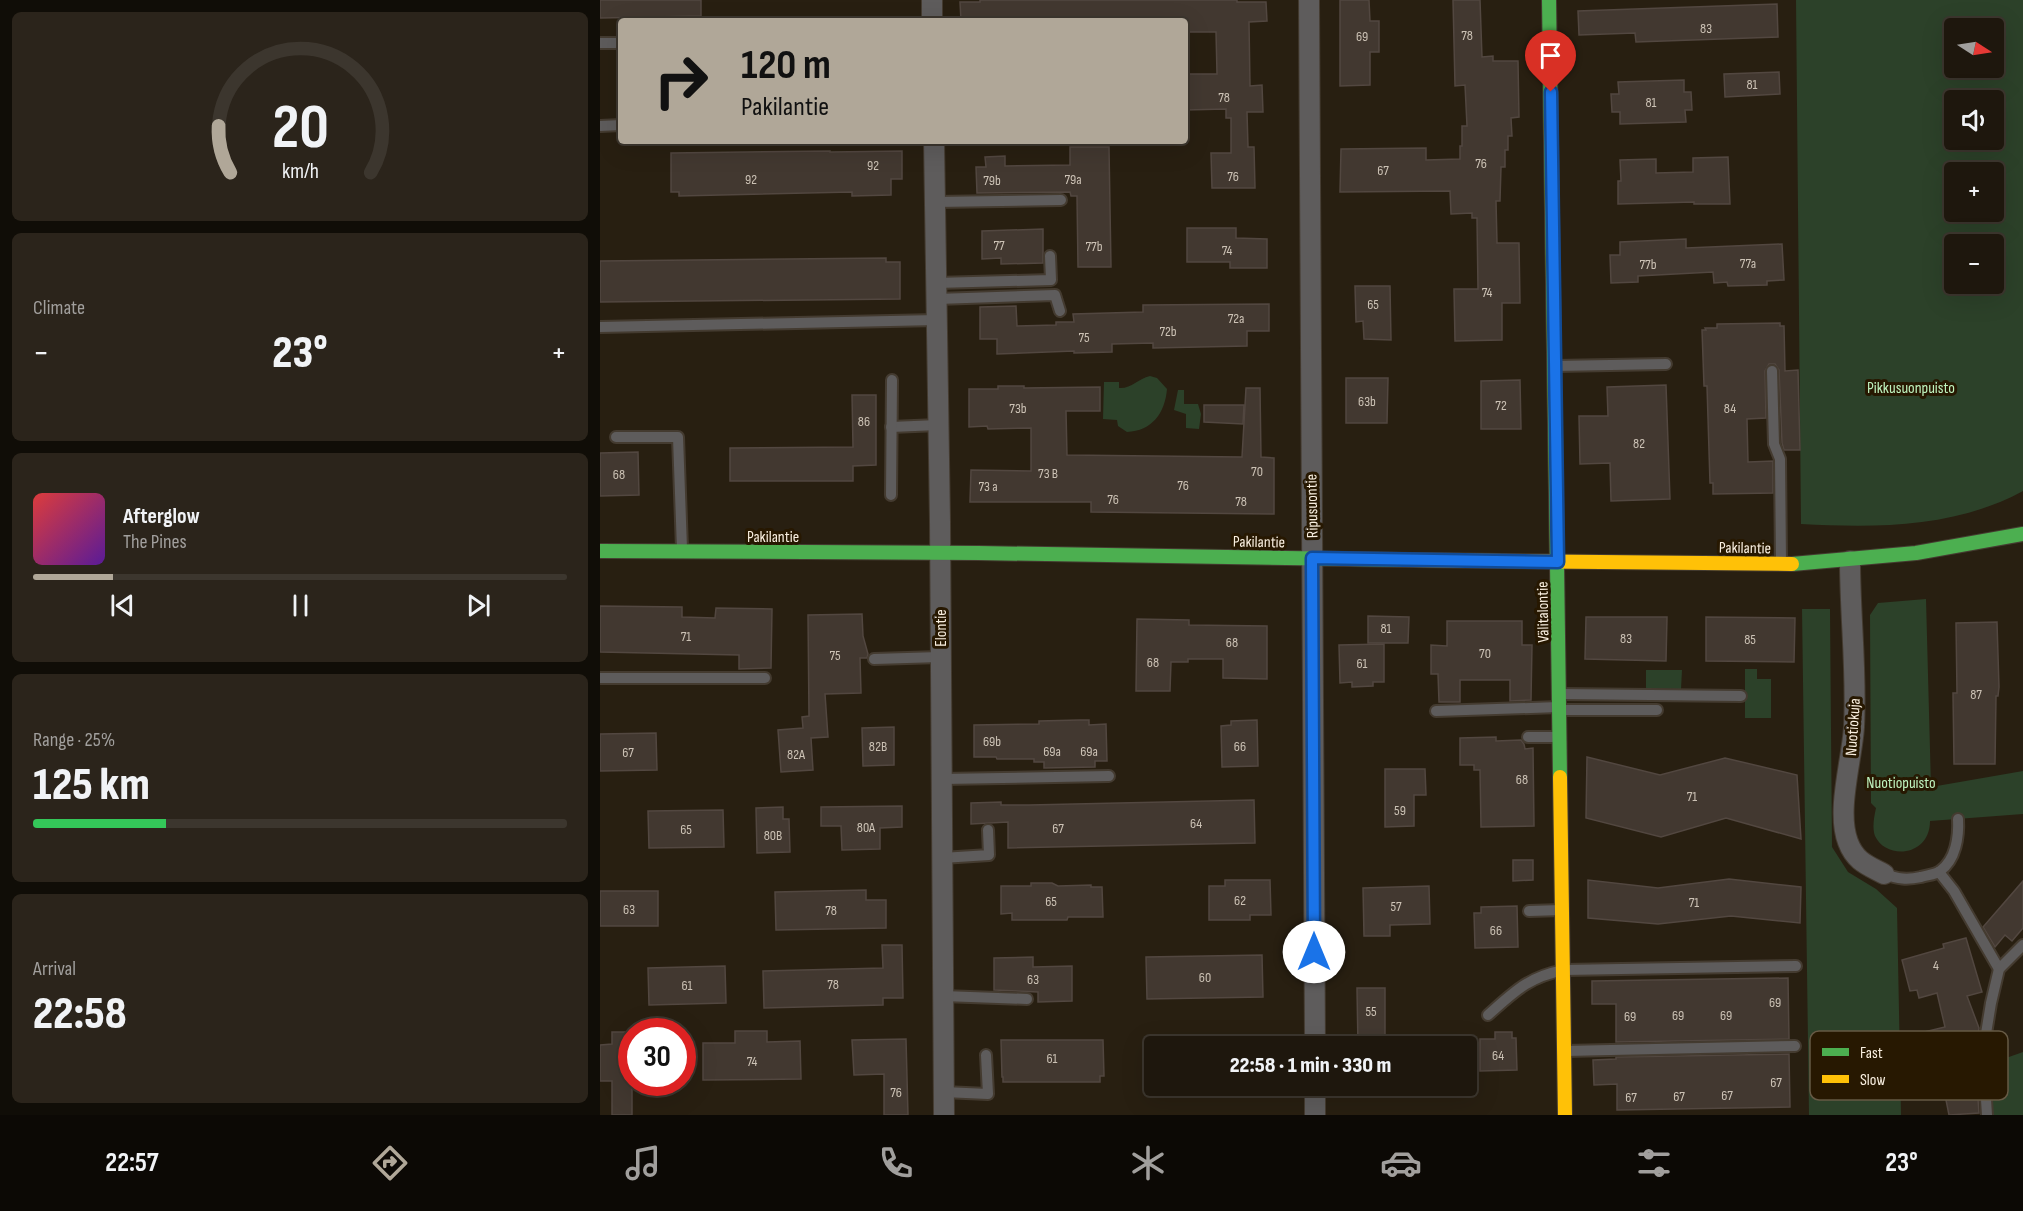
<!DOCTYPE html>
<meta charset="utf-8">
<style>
:root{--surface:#1e170d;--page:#2b241b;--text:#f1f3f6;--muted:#a19f9d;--line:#3c362e;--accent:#b0a798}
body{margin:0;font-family:"Sofia Sans Condensed",sans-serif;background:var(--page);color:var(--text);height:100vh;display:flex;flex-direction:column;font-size:22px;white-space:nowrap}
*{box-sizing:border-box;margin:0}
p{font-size:20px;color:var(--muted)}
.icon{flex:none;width:33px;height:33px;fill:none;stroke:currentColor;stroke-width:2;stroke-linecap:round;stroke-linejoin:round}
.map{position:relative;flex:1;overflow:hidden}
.sheet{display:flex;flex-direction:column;gap:12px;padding:12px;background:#100d07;width:600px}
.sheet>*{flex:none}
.banner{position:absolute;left:18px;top:18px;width:570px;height:126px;border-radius:6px;box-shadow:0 6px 24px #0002,0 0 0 2px var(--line);background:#b0a798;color:#111;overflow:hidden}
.needle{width:39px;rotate:102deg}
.buttons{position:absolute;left:1344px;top:18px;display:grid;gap:12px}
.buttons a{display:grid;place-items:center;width:60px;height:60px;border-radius:6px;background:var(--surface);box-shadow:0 6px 24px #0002,0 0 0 2px var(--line);font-size:30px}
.speed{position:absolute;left:18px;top:1018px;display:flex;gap:12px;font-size:30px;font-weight:700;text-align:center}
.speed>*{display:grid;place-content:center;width:78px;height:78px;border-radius:50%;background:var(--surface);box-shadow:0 6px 24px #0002,0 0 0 2px var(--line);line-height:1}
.speed .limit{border:9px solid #d22;background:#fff;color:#111}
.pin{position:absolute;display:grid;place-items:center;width:51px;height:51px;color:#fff;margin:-62px -26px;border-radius:50% 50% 50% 0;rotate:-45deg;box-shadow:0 0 6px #0007}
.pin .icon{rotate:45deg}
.me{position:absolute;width:66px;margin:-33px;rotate:0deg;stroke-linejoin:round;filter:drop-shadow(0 0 4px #0008)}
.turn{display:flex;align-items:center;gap:21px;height:126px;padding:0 24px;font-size:27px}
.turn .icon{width:78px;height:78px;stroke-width:2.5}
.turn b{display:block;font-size:42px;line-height:51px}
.big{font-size:45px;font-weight:800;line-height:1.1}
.sheet .tile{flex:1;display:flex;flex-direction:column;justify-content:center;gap:9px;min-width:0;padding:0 21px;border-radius:9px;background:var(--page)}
.sheet .dial{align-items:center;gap:0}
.dial svg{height:156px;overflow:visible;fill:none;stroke:var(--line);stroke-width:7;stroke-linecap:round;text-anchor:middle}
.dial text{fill:var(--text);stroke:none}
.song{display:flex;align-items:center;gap:18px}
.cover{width:72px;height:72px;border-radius:9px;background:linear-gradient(135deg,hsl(0 70% 55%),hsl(270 70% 35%))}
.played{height:6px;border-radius:3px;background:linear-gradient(90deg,var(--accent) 15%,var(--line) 15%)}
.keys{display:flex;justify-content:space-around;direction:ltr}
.heat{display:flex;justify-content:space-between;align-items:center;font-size:33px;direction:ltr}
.charge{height:9px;border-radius:4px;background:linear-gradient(90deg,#34c759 25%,var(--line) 0)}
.trip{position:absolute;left:544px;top:1036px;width:333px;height:60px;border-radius:6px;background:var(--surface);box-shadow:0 6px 24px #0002,0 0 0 2px var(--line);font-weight:800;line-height:60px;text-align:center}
.menu{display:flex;height:96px;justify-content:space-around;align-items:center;background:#0c0905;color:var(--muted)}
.menu .icon{width:42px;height:42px}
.menu .selected{color:var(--accent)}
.menu b{font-size:27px;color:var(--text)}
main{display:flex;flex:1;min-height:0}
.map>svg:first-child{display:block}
.green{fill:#2c4129;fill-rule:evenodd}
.building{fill:#423830;stroke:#524740;stroke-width:1.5}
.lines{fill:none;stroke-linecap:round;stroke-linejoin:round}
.lane-casing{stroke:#443b30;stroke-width:14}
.street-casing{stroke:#443b30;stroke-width:22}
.fast-casing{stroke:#443b30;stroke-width:16}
.slow-casing{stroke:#443b30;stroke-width:16}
.lane{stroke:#5e5c5c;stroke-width:10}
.street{stroke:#5e5c5c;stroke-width:20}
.fast{stroke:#4caf50;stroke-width:14}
.slow{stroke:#ffc107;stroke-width:14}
.route-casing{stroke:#114b97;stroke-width:15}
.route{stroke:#1a73e8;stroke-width:10}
.labels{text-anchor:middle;stroke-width:6;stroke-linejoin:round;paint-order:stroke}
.number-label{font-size:14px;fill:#ccc2b5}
.park-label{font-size:16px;fill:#bef2bd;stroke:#271801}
.street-label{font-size:16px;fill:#faf0e1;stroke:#271801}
.key{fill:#271801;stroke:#665944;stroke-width:1.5}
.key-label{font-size:16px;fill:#faf0e1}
</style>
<main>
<section class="sheet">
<div class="tile dial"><svg viewBox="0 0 100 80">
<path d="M14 69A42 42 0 1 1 86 69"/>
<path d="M14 69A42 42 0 0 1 8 45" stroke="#b0a798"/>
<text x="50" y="56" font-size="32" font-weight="700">20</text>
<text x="50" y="72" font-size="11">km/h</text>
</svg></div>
<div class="tile"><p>Climate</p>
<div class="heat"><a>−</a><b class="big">23°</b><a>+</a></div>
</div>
<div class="tile">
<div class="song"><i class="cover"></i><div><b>Afterglow</b><p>The Pines</p></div></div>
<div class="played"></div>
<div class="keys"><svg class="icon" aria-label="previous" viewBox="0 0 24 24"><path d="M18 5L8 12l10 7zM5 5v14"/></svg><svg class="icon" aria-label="pause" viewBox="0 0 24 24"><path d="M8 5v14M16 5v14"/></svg><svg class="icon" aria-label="next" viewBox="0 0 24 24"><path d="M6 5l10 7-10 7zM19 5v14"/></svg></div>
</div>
<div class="tile"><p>Range · 25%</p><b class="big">125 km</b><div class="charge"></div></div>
<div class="tile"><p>Arrival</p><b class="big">22:58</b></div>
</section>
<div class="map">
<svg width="1423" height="1115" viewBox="0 0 1423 1115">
<rect width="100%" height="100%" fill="#281f11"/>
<g class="green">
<path d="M1196 0H1423V491C1355 528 1277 528 1201 524ZM1354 28H1394V68H1354ZM1354 100H1394V140H1354ZM1354 172H1394V212H1354ZM1354 244H1394V284H1354Z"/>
<path d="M550 376 557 378 567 389C565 413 552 431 527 432L518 426 517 420 503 419 504 382H519V388C531 389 538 379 550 376Z"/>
<path d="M578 390H584V404H598L601 414 599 429 586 428V414L574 410Z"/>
<path d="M1326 599 1331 787 1423 771V814L1330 821C1330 857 1286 860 1275 836 1272 828 1274 817 1276 808L1271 803 1270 615 1278 603Z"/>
<path d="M1202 609H1230L1232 847 1248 872 1276 889 1297 908 1301 1115H1209Z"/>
<path d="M1145 669H1157V679H1171V718H1145Z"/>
<path d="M1046 670H1082L1081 689 1046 688Z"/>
<path d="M1423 1052V1115H1389V1064Z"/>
</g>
<g class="building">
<path d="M0 0H101V16L0 18Z"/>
<path d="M380 0H637V2H666L667 21 649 22 650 86 662 85 663 112H647L648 147H654L655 188H612L611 153H631V118H626V109L585 110V74H617L616 32H585V21H361L360 2H380Z"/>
<path d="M740 0H769L770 21H779V52H770V85L740 86Z"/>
<path d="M853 0H880L882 57 893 56V61H918L919 117 911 118 912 136H908V150H905V167H901L900 201H896L897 243H919L920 303H902V340L855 341 854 289H878L877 218H872V213L851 214 850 191 740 192 741 149 826 148V160L860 159V146H862V126H867L865 85 855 86Z"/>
<path d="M1177 4 1178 37 1036 42 1035 33 979 35 978 11Z"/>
<path d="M1179 72 1180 94 1125 97 1124 74Z"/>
<path d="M1084 80V92H1091L1092 110H1085L1086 122 1020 124V112H1012L1011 94H1019L1018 82Z"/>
<path d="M470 147H509L511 267H478L477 196H471L470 192 377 193 376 167H386L385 157 405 156V166L470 165Z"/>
<path d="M230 151V152L302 151V179H291V195L252 196V192L79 196V192H71V153Z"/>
<path d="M1128 157 1130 204H1094V202L1018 204V181H1021L1020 160 1056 159V173L1093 172V158Z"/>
<path d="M587 228H636V238L667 239V268H630V262H587Z"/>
<path d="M443 229V263L401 264V258L382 259V231Z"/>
<path d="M1086 239V248L1182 244 1184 280 1167 281V285L1128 286 1127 282 1114 283 1113 272 1038 276V282L1011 283 1010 255H1020V242Z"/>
<path d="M286 258V262H300V299L0 302V261Z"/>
<path d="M755 286H790L791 340 764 339 763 321 756 322Z"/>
<path d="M669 304V331H647V346L553 348V343L512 344V352L474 353V351L397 354V339H380V307L416 306 417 326 456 325V322H474L473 314 543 312V305Z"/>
<path d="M1180 323V326H1184L1185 371 1198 370 1200 450H1184L1182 443 1179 370 1175 364H1169L1165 371 1166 418 1147 419 1148 462 1173 461V493L1113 494V483H1110L1107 386H1104L1102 330H1106L1105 328H1117V324Z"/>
<path d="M746 378H788L787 423H746Z"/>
<path d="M920 380 921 429H881V381Z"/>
<path d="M1066 385 1070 499 1011 501 1010 463 980 464 979 416H1008L1007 387Z"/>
<path d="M398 386H424V388L500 387V411H466L467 455 642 457 646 388H660L661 457 674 458V514L491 512V502H370L371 470 431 471V428L388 429 387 426 369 427V389H398Z"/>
<path d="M252 395H276V465L253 466V481H130V448L253 447Z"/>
<path d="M604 405H644L643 424 604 422Z"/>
<path d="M38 452 39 495 0 496V453Z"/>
<path d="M0 606 82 607V617L115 618 116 608 172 609 171 668 139 669V655L0 652Z"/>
<path d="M262 614 263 636 268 654 267 658H260L261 693 225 694 228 737 211 738 213 770 181 772 178 730 203 728 202 717 209 716 208 615Z"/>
<path d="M768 616 809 617 808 643H768Z"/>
<path d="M986 617H1067L1066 661 985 659Z"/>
<path d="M1106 617 1195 618 1194 662 1106 661Z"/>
<path d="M537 619 589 620V625L667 626V679L623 678V659H588V662H571L570 691H536Z"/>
<path d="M847 621H922V645H932L931 700 910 701V680H860V702H839L838 674H831V645L847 646Z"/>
<path d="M1397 622 1399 687 1398 696H1396L1395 764H1354L1353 693H1357L1356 623Z"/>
<path d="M784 644V682H773V686L752 687V682L740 683 739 645Z"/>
<path d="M480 720H489V725L506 724 507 761H495V767L444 768V762H434V759H397L396 757H374V725L439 724V721Z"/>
<path d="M657 720 658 766 622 767 621 726 631 725V721Z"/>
<path d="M294 727V765L263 766 262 728Z"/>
<path d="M56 733 57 770 0 771V734Z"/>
<path d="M896 737V741L921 740 924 744 925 749 933 748 934 826 881 827 880 770H874V765H860V738Z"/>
<path d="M987 757 1060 775 1125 758 1197 775 1201 839 1126 818 1061 837 986 818Z"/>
<path d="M785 769H825L826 795H814V826L785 827Z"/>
<path d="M654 800 655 843 408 848V822L371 824V803L401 802V805H429Z"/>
<path d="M302 806V827L280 828V849L242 850 241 826H221V807Z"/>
<path d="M183 807V819H189L190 852 157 853 156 808Z"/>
<path d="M123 810 124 847 49 848 48 811Z"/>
<path d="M913 860H933V880L913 881Z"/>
<path d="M1129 879 1201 887 1200 923 1131 916 1058 924 988 918V880L1058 888Z"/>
<path d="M625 880H670L671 915H650V920H609V886H625Z"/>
<path d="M1423 881V928L1412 941 1405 935 1395 947 1383 927Z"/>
<path d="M431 883H452L458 886 491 885V887H502L503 917H468L467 920H412V913L401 914V886H431Z"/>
<path d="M829 886 830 924 790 925V936H764L763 888Z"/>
<path d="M266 890V900H286V928L176 930 175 892Z"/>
<rect x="0" y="891" width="58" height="35"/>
<path d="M917 906 918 947 875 948 874 913H881V907Z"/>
<path d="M1366 938 1382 992 1367 996 1379 1028 1378 1035 1367 1038 1377 1073 1378 1090 1375 1091 1378 1099 1379 1113 1349 1115 1340 1070 1321 1075 1319 1067 1311 1068 1303 1037 1345 1027 1337 993 1319 998 1317 990 1310 991 1302 960 1344 948 1343 944Z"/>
<path d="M282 945H302L303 998H283V1005L164 1008 163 971 283 968Z"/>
<path d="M662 955 663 997 547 999 546 957Z"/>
<path d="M433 957V967L472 966V1001L438 1002V992L394 990V958Z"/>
<path d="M125 966 126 1003 49 1005 48 968Z"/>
<path d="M1188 978 1189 1039 1016 1042V1004H992V981Z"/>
<path d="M757 988H785V1047H758Z"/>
<path d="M135 1031H167V1042L200 1041 201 1079 103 1080V1043H135Z"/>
<path d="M12 1032H32V1115H12V1081H0V1045L12 1044Z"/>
<path d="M895 1032H912V1038H916L917 1070 880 1071V1039H895Z"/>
<path d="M306 1039 308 1115H284V1074L254 1075 252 1040Z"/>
<path d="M401 1040H503L504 1076H500V1082H403V1077H402Z"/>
<path d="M1189 1054 1190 1107 1017 1110V1084L994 1085 993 1060 1016 1059V1057Z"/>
</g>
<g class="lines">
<g class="lane-casing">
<g id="lane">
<path d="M0 43H21"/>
<path d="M0 126 21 125"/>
<path d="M335 202 461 200"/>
<path d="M336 283 451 280 450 256"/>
<path d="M337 299 455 295 460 311"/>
<path d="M0 327 337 320"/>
<path d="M955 366 1066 364"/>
<path d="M1172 371 1174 444 1180 459 1181 563"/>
<path d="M291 427 338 425"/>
<path d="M16 437H78L82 549"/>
<path d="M291 495 292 380"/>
<path d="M274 659 340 657"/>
<path d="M0 678H165"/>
<path d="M960 694 1141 696"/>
<path d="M960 710H1057"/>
<path d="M836 711 959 707"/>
<path d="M928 737H960"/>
<path d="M342 779 509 776"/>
<path d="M342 858 389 855 388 830"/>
<path d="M1339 872 1354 891 1399 969"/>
<path d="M1284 874C1298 879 1307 880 1321 877 1327 875 1335 875 1340 871 1356 860 1359 836 1358 819"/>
<path d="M929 911 962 910"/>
<path d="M343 996 427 999"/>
<path d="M888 1015C914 992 928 977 964 970L1196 966"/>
<path d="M965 1051 1195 1046"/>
<path d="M344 1092 388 1094 386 1055"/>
<path d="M1387 1115 1383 1052 1391 1003 1399 969 1423 945"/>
</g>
</g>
<g class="street-casing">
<g id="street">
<path d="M332 0V21"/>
<path d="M709 0 715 1047"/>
<path d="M334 141 340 522 344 1115"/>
<path d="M1250 561C1250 616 1257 672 1254 727 1252 760 1236 811 1248 842 1255 861 1267 865 1284 874"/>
<path d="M715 1086V1115"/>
</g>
</g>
<g class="fast-casing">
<g id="fast">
<path d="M949 0 960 777"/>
<path d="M0 551 378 553 813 560"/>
<path d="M1192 564 1316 553 1423 534"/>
</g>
</g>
<g class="slow-casing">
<g id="slow">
<path d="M813 560 1192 564"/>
<path d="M960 777 965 1115"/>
</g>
</g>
<use href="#lane" class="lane"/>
<use href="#street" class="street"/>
<use href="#fast" class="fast"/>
<use href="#slow" class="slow"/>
</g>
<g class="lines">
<g class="route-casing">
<path id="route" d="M714 952 712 558 958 562 951 92"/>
</g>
<use href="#route" class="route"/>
</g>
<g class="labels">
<g class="number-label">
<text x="1106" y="33">83</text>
<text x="867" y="40">78</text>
<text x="762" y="41">69</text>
<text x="1152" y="89">81</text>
<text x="624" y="102">78</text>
<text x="1051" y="107">81</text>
<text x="881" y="168">76</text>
<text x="273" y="170">92</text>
<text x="783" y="175">67</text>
<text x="633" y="181">76</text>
<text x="151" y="184">92</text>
<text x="473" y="184">79a</text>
<text x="392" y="185">79b</text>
<text x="399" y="250">77</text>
<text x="494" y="251">77b</text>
<text x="627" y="255">74</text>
<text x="1148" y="268">77a</text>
<text x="1048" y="269">77b</text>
<text x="887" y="297">74</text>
<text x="773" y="309">65</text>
<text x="636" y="323">72a</text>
<text x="568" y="336">72b</text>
<text x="484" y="342">75</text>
<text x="767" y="406">63b</text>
<text x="901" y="410">72</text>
<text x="418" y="413">73b</text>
<text x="1130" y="413">84</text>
<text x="264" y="426">86</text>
<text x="1039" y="448">82</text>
<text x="657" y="476">70</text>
<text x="448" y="478">73 B</text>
<text x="19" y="479">68</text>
<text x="583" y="490">76</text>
<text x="388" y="491">73 a</text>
<text x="513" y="504">76</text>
<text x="641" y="506">78</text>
<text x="786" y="633">81</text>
<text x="86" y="641">71</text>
<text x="1026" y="643">83</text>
<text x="1150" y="644">85</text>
<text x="632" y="647">68</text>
<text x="885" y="658">70</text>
<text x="235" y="660">75</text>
<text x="553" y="667">68</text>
<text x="762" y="668">61</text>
<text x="1376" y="699">87</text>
<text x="392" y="746">69b</text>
<text x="278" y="751">82B</text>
<text x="640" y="751">66</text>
<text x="452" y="756">69a</text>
<text x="489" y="756">69a</text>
<text x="28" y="757">67</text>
<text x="196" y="759">82A</text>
<text x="922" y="784">68</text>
<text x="1092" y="801">71</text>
<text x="800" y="815">59</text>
<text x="596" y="828">64</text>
<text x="266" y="832">80A</text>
<text x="458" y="833">67</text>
<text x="86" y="834">65</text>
<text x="173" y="840">80B</text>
<text x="640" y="905">62</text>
<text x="451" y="906">65</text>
<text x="1094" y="907">71</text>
<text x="796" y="911">57</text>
<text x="29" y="914">63</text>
<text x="231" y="915">78</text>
<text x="896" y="935">66</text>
<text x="1336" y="970">4</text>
<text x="605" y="982">60</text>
<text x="433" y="984">63</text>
<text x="233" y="989">78</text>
<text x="87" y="990">61</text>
<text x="1175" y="1007">69</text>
<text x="771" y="1016">55</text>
<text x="1078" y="1020">69</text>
<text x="1126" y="1020">69</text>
<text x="1030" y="1021">69</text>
<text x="898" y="1060">64</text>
<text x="452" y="1063">61</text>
<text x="152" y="1066">74</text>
<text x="1176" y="1087">67</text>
<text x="296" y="1097">76</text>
<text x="1127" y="1100">67</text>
<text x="1079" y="1101">67</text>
<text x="1031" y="1102">67</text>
</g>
<g class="park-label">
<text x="1311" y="393">Pikkusuonpuisto</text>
<text x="1301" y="788">Nuotiopuisto</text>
</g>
<g class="street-label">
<text transform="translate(711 506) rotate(-91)" y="6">Ripusuontie</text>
<text x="173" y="542">Pakilantie</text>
<text transform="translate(659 541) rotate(1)" y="6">Pakilantie</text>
<text transform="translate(1145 547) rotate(1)" y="6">Pakilantie</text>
<text transform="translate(942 612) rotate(-91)" y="6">Välitalontie</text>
<text transform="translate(340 628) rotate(-90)" y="6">Elontie</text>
<text transform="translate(1252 727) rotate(-86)" y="6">Nuotiokuja</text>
</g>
</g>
<rect x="1210" y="1031" width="198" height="69" rx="9" class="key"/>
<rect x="1222" y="1048" width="27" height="8" fill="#4caf50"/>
<rect x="1222" y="1075" width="27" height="8" fill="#ffc107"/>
<g class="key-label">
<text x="1260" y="1058">Fast</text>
<text x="1260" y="1085">Slow</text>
</g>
</svg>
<div class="buttons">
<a><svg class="needle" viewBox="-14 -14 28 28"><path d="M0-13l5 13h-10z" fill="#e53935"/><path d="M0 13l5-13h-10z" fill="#a19f9d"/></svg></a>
<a><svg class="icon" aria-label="sound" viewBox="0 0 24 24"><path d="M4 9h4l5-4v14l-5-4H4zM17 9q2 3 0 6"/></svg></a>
<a>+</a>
<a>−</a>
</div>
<div class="speed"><div class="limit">30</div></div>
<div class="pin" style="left:951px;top:92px;background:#d93025"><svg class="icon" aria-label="arrive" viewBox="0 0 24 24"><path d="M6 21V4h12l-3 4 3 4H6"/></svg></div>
<svg class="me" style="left:714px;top:952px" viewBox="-20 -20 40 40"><circle r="19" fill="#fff"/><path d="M0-13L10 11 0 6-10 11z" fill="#1a73e8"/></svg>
<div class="trip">22:58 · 1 min · 330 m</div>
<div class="banner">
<div class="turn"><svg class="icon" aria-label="right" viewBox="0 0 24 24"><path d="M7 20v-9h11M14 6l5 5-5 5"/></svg><div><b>120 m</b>Pakilantie</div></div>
</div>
</div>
</main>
<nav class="menu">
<b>22:57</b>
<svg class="icon selected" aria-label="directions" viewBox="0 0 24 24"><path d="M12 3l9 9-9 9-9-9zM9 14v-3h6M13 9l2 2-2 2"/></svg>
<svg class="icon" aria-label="music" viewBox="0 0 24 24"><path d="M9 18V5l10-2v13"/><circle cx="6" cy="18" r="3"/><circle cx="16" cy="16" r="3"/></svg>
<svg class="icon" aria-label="phone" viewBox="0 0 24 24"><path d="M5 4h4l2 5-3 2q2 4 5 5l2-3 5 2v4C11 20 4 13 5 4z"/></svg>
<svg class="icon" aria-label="climate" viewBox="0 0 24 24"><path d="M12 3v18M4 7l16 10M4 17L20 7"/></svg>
<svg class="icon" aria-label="car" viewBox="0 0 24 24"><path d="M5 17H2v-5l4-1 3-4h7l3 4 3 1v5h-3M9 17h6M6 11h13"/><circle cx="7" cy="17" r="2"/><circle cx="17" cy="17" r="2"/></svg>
<svg class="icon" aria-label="filters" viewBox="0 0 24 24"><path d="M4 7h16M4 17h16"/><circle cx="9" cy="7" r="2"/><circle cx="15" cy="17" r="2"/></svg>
<b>23°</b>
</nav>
